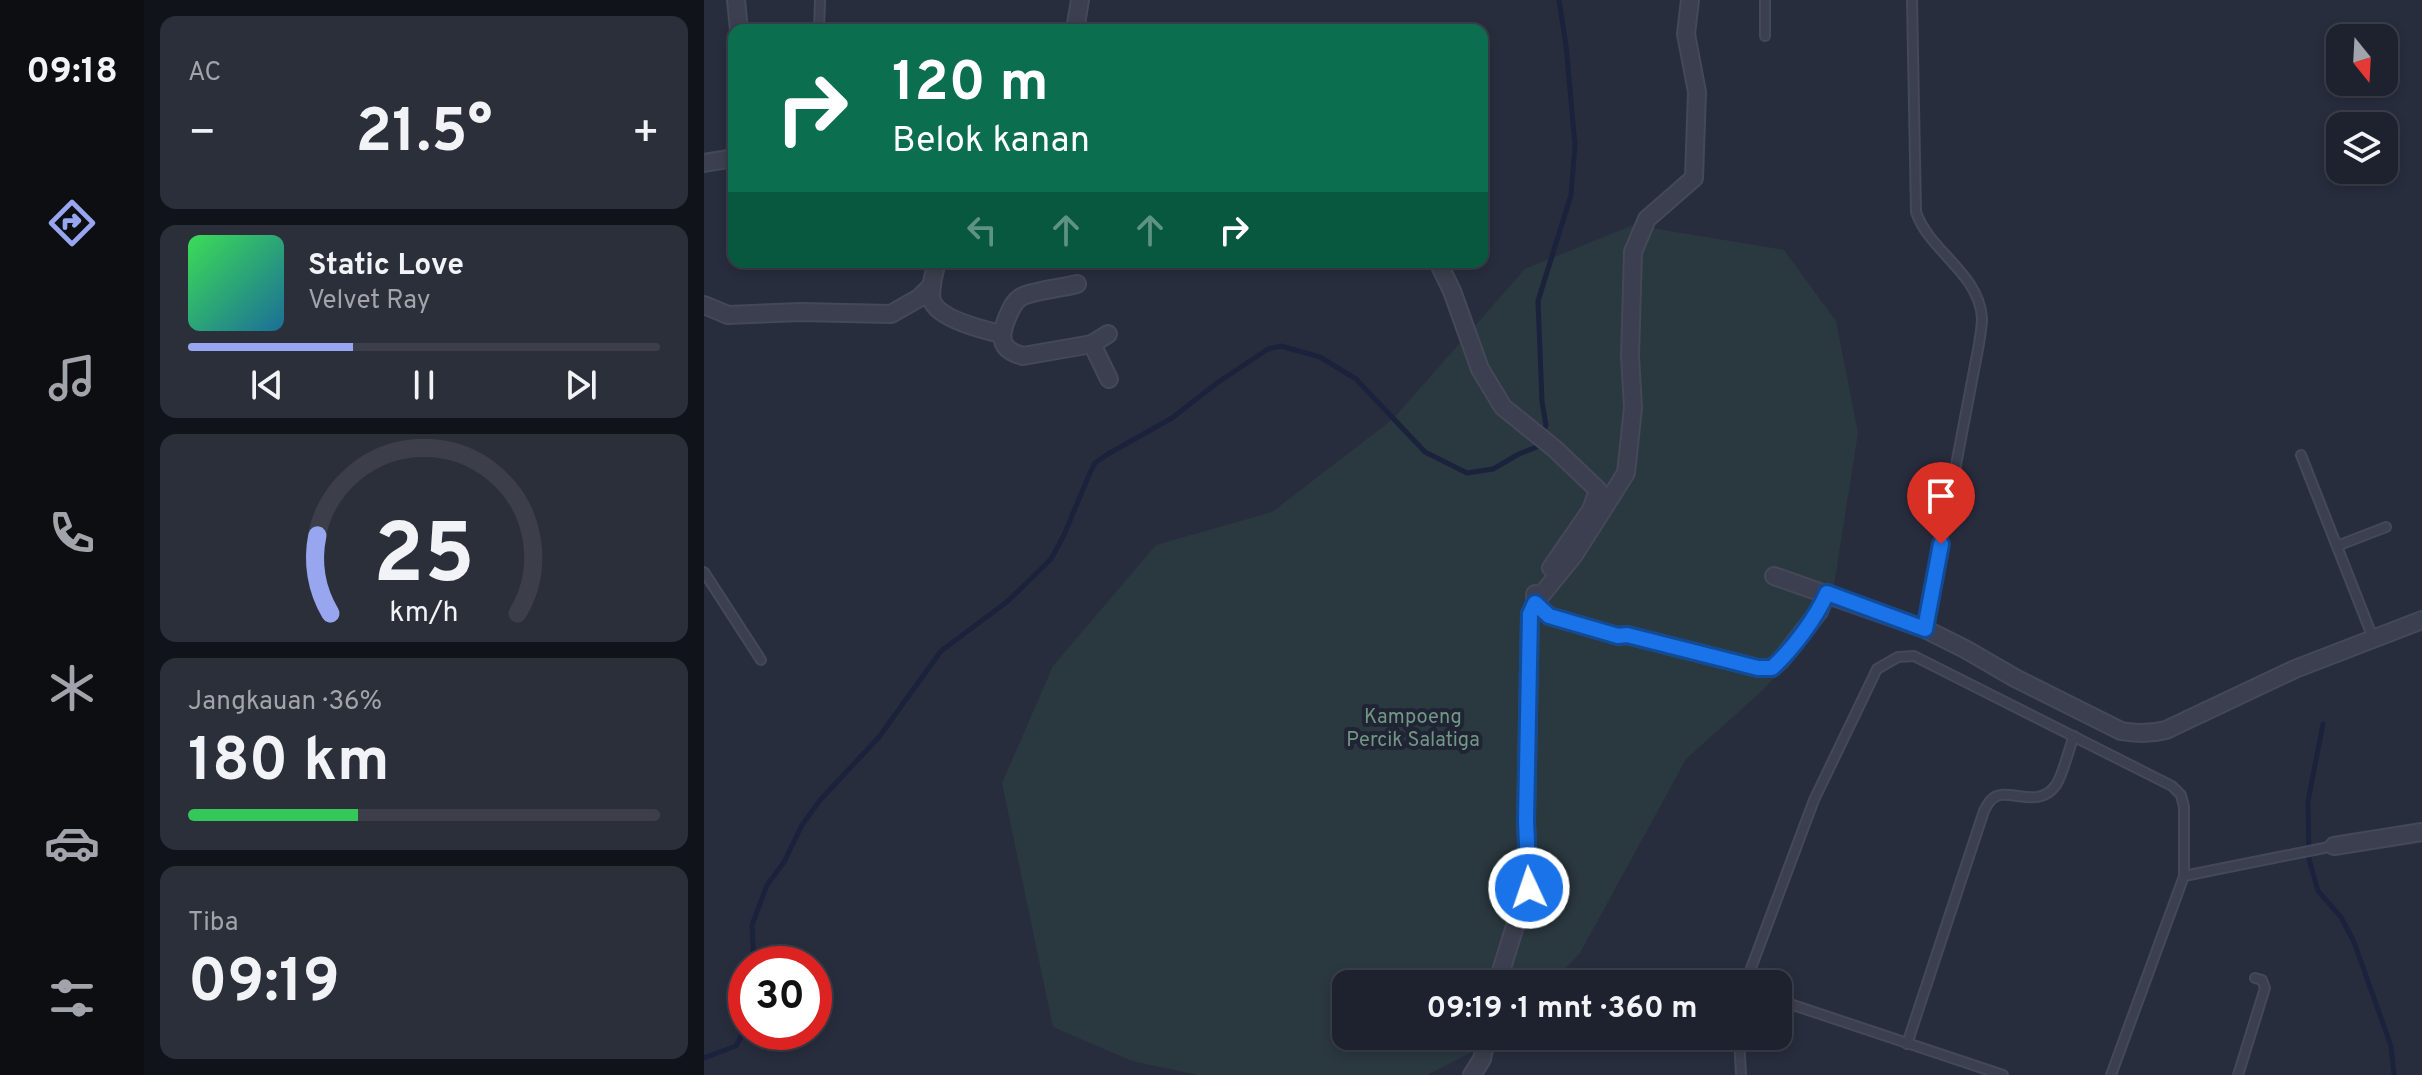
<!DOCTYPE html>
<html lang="id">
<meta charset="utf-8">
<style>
:root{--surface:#1e222e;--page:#2b2f3a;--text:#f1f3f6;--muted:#a1a4aa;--line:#3c3f4a;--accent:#97a6ef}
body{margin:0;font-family:Overpass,sans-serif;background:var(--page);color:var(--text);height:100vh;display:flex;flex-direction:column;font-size:30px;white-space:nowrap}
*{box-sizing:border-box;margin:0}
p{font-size:26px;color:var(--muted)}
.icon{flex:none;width:44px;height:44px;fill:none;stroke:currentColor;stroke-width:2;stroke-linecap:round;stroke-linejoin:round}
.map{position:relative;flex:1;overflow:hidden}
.details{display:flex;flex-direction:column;gap:16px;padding:16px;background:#101319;width:560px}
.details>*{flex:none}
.top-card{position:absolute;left:24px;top:24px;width:760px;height:244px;border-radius:16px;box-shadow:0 4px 12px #0003,0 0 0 2px var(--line);background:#0b6e4f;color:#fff;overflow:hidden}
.needle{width:52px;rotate:162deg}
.tools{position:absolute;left:1622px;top:24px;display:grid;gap:16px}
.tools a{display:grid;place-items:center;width:72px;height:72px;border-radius:16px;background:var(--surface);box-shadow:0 4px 12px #0003,0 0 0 2px var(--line);font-size:40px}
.speed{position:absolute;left:24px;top:946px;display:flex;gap:16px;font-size:40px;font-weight:700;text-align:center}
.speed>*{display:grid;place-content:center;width:104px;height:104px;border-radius:50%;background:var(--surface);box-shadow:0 4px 12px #0003,0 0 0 2px var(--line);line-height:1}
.speed .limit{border:12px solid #d22;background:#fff;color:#111}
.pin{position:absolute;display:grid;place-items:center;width:68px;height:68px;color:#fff;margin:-82px -34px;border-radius:50% 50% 50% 0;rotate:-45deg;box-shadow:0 0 8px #0007}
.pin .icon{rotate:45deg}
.me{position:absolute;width:88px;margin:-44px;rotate:357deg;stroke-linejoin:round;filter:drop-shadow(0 0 6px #0008)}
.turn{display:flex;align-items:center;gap:28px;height:168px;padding:0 32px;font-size:36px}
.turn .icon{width:104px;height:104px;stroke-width:2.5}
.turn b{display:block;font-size:56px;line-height:68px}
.lanes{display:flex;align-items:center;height:76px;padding:0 32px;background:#0003;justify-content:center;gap:40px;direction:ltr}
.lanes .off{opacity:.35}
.big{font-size:60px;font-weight:700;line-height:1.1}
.details .tile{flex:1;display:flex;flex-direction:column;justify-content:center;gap:12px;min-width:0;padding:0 28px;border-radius:16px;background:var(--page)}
.details .dial{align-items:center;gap:0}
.dial svg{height:208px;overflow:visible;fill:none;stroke:var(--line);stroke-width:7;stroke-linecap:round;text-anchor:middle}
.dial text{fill:var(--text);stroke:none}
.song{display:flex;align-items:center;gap:24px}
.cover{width:96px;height:96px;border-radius:12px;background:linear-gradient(135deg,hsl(130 70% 55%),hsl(200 70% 35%))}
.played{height:8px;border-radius:4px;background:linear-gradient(90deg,var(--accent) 35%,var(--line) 35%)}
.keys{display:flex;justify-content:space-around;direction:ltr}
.heat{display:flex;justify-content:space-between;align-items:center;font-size:44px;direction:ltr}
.charge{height:12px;border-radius:6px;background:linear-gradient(90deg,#34c759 36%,var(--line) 0)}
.trip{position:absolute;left:628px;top:970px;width:460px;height:80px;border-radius:16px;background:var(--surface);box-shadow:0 4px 12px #0003,0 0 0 2px var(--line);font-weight:700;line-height:80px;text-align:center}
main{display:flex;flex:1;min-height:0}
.tabs{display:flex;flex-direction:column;width:144px;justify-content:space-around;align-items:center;background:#0c0e12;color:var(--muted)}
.tabs .icon{width:56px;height:56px}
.tabs .selected{color:var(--accent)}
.tabs b{font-size:36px;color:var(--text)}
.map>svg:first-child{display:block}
.green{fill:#2a383f}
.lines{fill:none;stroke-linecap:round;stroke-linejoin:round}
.stream{stroke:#1b223c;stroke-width:5}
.service-casing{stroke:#454858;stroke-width:12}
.minor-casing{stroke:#454858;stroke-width:20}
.service{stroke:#3c3f4f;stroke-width:8}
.minor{stroke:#3c3f4f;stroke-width:16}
.route-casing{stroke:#114b97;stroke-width:20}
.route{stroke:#1a73e8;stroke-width:14}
.labels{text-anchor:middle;stroke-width:8;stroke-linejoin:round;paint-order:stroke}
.park-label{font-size:20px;fill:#719883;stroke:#212434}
</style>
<main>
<nav class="tabs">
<b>09:18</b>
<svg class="icon selected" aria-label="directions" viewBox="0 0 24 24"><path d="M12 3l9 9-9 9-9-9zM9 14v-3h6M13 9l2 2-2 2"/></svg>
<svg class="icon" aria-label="music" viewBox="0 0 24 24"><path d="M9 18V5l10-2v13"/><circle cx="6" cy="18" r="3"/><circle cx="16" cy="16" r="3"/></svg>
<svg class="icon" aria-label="phone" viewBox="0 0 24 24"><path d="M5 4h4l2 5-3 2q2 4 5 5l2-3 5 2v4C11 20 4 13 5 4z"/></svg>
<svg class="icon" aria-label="climate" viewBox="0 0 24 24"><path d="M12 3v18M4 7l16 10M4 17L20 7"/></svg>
<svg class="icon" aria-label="car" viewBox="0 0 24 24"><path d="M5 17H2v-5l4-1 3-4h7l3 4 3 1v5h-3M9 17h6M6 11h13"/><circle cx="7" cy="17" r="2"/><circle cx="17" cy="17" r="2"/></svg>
<svg class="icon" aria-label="filters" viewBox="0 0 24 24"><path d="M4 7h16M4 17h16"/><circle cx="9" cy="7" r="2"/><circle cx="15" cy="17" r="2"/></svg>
</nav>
<section class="details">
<div class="tile"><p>AC</p>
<div class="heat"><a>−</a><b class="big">21.5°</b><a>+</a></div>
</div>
<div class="tile">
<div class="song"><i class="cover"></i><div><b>Static Love</b><p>Velvet Ray</p></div></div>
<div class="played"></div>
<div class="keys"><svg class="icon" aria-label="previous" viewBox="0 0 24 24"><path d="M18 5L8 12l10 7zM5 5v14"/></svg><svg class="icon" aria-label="pause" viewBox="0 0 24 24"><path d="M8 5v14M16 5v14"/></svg><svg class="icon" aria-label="next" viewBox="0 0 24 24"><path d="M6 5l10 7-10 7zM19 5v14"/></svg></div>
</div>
<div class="tile dial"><svg viewBox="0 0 100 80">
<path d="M14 69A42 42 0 1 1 86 69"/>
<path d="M14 69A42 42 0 0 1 9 39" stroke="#97a6ef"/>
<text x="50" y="56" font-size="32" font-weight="700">25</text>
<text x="50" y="72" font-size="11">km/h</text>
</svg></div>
<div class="tile"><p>Jangkauan · 36%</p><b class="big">180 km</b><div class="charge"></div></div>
<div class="tile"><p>Tiba</p><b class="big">09:19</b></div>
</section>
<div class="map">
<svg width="1718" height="1075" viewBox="0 0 1718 1075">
<rect width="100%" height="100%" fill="#282d3e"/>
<path class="green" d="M929 225 1080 250 1132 321 1154 433 1125 616 1060 689 982 759 876 953 847 984H642V1036H798L796 1038 723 1075H494L428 1061 349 1027 298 783 349 666 452 545 568 512 689 419 821 269Z"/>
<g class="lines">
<g class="stream">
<path d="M1619 724 1604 801 1605 859 1614 891 1637 917 1650 942 1687 1046 1690 1075"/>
<path d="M50 964 48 925 63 885 80 862 98 825 117 799 175 737 237 651 304 601 347 559 360 535 385 475 391 463 404 454 468 418 513 383 564 349 577 346 616 357 652 379 721 452 763 473 789 469 815 454 835 446 842 425 838 402 834 301 867 195 871 145 862 45 855 0"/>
<path d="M0 1058 32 1046 42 1027"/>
</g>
<g class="service-casing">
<g id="service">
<path d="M1208 0 1212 212C1225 251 1275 273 1278 318 1278 327 1276 336 1275 344L1221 628"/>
<path d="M115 30 116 0"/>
<path d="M1061 36V0"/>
<path d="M1597 455 1669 638"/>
<path d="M1633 546 1682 527"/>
<path d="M0 572 57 660"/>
<path d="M1044 984 1046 971 1110 800 1173 669 1194 657 1210 656 1468 786 1477 795 1480 807V876L1630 846"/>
<path d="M1074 1000 1299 1075"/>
<path d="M1035 1036 1037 1075"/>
<path d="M1203 1044 1280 811C1282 807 1284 803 1287 800 1302 784 1333 812 1352 785 1360 772 1364 751 1370 736"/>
<path d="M1407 1075 1480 876"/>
<path d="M1534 1075 1561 988 1558 980 1551 978"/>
</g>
</g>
<g class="minor-casing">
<g id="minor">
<path d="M32 0 35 30"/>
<path d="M371 30 376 0"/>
<path d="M0 163 30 158"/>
<path d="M233 262C230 273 225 290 228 301 235 319 280 330 297 334"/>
<path d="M734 262 748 291 776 369 799 407 851 449 894 490 887 510 847 568"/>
<path d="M373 284C358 288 328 291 317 297 309 302 306 311 303 318 295 338 296 350 319 356L388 344 404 334"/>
<path d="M0 305 24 315 97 312 187 314 215 298 228 285"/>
<path d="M388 344 405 379"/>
<path d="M1070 576 1221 629 1261 649 1311 678 1417 731C1433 734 1446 734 1462 730L1591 669 1718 620"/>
<path d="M831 594V603L845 616 914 636 923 635 1054 668H1068L1077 660 1115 611 1123 593"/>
<path d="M1630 846 1718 832"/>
<path d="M793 984 811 926 823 904 825 888 822 821 826 614 831 603 870 555 922 473 929 408 926 356 929 252 943 219 990 178 993 92 982 34 986 0"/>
<path d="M768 1075 778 1059 783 1036"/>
</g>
</g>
<use href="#service" class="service"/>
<use href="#minor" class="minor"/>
</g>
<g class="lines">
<g class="route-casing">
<path id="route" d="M825 888 822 821 826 614 831 603 845 616 914 636 923 635 1054 668H1068C1088 650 1112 618 1123 593L1221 629 1237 544"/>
</g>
<use href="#route" class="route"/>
</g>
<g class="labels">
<g class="park-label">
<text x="709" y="723">Kampoeng<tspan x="709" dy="23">Percik Salatiga</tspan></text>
</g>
</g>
</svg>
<div class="tools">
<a><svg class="needle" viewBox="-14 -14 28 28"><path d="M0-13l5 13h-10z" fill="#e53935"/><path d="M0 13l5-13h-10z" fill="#a1a4aa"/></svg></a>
<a><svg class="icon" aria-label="layers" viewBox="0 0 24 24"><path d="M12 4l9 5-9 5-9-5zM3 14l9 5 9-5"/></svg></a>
</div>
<div class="speed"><div class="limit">30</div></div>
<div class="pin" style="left:1237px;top:544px;background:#d93025"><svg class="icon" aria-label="arrive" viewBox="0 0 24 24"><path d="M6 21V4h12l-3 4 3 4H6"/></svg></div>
<svg class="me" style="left:825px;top:888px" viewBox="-20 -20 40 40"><circle r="17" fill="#1a73e8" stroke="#fff" stroke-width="3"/><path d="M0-11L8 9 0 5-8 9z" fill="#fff"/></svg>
<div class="trip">09:19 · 1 mnt · 360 m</div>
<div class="top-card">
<div class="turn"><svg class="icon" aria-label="right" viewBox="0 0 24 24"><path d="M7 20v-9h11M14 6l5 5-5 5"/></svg><div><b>120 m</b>Belok kanan</div></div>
<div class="lanes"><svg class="icon off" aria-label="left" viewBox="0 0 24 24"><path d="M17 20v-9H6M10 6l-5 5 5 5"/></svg><svg class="icon off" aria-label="ahead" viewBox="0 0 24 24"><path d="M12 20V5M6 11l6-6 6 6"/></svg><svg class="icon off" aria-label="ahead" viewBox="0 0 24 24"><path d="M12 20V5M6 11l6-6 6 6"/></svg><svg class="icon" aria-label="right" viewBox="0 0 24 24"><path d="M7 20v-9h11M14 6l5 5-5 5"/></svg></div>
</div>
</div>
</main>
